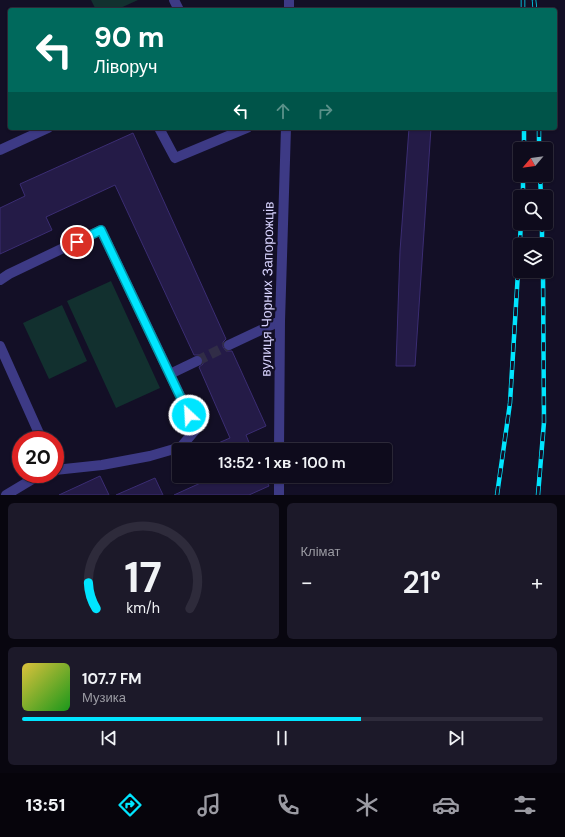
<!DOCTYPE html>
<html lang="uk">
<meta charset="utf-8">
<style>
:root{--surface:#0e0b1c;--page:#1c1929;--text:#f1f3f6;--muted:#9b9ba3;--line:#2e2b3b;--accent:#00e5ff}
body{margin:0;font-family:"DM Sans",sans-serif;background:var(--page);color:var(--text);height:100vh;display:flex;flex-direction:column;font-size:15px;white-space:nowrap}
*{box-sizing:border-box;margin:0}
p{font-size:13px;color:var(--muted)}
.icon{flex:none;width:22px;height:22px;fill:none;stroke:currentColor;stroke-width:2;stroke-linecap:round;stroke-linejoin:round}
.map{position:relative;height:495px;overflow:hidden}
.panel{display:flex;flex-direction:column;gap:8px;padding:8px;background:#08060f;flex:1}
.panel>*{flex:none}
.top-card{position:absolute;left:8px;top:8px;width:549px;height:122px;border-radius:4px;box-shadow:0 1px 3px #0004,0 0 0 1px var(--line);background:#00695c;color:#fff;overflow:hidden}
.needle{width:26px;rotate:241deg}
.tools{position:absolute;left:513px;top:142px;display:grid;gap:8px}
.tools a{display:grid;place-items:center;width:40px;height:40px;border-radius:4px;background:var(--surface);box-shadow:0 1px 3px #0004,0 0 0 1px var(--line);font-size:20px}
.speed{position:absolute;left:12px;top:431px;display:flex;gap:8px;font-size:20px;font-weight:700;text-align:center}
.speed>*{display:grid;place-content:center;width:52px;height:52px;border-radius:50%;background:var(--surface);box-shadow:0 1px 3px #0004,0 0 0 1px var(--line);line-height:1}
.speed .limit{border:6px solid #d22;background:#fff;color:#111}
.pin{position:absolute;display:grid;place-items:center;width:34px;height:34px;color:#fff;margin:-17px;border:2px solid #fff;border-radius:50%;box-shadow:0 1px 4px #0007}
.me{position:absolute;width:44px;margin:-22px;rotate:335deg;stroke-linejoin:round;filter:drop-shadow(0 0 3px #0008)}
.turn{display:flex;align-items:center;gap:14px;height:84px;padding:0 20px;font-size:18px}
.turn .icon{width:52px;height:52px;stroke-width:2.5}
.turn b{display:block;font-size:28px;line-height:34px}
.lanes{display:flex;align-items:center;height:38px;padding:0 20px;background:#0003;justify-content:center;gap:20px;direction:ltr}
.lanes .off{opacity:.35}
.big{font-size:30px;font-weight:600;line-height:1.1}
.panel .card{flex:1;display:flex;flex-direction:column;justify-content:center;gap:6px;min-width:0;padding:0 14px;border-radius:6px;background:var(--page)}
.panel .dial{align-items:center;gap:0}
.dial svg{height:104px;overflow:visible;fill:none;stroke:var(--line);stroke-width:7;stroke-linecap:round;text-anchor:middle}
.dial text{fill:var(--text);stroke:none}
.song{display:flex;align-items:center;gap:12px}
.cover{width:48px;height:48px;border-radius:6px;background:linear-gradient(135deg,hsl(50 70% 55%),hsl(120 70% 35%))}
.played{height:4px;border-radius:2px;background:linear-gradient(90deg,var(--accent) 65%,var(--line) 65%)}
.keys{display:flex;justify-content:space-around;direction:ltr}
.heat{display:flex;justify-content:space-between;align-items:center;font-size:22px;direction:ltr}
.panel .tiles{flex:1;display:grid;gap:8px;grid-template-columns:1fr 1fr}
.card:last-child{grid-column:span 2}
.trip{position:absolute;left:172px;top:443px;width:220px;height:40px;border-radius:4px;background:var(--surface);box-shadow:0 1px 3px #0004,0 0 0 1px var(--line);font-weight:600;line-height:40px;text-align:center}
.tabs{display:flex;height:64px;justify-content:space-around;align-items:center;background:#06040b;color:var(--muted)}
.tabs .icon{width:28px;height:28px}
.tabs .active{color:var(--accent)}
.tabs b{font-size:18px;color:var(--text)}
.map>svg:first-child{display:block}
.green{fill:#12302f}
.building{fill:#241b47;stroke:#3b2d73}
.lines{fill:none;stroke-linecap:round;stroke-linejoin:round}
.minor-tunnel{stroke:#312d47;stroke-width:10;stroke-dasharray:10 5;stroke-linecap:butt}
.minor{stroke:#3d3a85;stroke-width:10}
.rail-casing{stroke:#00e5ff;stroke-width:4.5}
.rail{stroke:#130f26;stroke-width:3;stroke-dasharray:9;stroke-linecap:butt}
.route-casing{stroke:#0095a6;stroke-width:10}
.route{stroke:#00e5ff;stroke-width:7}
.labels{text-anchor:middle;stroke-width:4;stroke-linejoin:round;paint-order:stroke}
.street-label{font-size:14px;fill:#d9d4ff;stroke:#130f26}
</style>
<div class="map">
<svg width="565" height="495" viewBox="0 0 565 495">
<rect width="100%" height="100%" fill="#130f26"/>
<g class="green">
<path d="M91 0H138L116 10H96Z"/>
<path d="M111 281 160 388 116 408 67 301Z"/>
<path d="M62 305 87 361 49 379 23 323Z"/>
</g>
<g class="building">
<path d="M409 128H431L415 366H396L400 251Z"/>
<path d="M133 133 226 339 223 342V347L226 351H232L266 426 246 435 252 450H202L230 438 199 367 203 364V359L200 355H194L115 185 46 217 52 230 0 254V208L25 196 20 184Z"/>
<path d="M100 476 109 495H59Z"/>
<path d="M216 476H264L269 486 249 495H174Z"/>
<path d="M155 478 163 495H116Z"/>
</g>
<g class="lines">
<path class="minor-tunnel" d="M197 361 229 345"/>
<g class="minor">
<path d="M174 0 179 10"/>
<path d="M289 10V0"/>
<path d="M159 128 175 158 247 128"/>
<path d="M0 150 48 128"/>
<path d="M0 280 9 274 101 230 196 429 181 447 150 456 102 465 55 470"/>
<path d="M229 345 280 321"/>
<path d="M0 346 42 440"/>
<path d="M170 374 197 361"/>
<path d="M279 450 280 321 286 128"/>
<path d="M6 495 36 477 45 474"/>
<path d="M279 495V476"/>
</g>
<g class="rail-casing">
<g id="rail">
<path d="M523 0V10"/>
<path d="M534 0 535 10"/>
<path d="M539 128V149"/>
<path d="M524 149V128"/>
<path d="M540 175 541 197"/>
<path d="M523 197V175"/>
<path d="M542 223V245"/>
<path d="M497 495 510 403 521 223"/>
<path d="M538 495 544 422 543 271"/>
</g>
</g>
<use href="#rail" class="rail"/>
</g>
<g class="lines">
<g class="route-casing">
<path id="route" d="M77 242 101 230 189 415"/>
</g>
<use href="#route" class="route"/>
</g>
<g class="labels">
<g class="street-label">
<text transform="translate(267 289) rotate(-89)" y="5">вулиця Чорних Запорожців</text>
</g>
</g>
</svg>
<div class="tools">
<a><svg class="needle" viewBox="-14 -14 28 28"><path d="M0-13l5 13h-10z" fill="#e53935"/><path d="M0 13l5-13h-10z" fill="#9b9ba3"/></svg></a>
<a><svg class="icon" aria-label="search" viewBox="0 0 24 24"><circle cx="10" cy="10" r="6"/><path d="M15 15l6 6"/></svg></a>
<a><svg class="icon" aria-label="layers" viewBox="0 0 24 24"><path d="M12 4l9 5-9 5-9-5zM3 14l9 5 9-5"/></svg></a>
</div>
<div class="speed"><div class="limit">20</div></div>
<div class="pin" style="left:77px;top:242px;background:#d93025"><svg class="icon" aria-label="arrive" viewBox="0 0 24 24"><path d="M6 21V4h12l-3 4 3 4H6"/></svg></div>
<svg class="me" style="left:189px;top:415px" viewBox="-20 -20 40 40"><circle r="17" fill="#00e5ff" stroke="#fff" stroke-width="3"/><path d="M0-11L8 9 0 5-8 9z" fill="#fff"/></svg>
<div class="trip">13:52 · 1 хв · 100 m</div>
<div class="top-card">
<div class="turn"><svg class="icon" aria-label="left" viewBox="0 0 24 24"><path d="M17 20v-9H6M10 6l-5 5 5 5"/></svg><div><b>90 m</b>Ліворуч</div></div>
<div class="lanes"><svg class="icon" aria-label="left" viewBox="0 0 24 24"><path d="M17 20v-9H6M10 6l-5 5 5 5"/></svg><svg class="icon off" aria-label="ahead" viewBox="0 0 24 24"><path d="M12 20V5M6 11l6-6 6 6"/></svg><svg class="icon off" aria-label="right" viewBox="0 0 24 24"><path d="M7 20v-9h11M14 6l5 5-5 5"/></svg></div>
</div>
</div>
<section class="panel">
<div class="tiles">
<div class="card dial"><svg viewBox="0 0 100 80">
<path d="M14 69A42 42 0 1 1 86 69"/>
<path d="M14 69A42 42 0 0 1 8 49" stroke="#00e5ff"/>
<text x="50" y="56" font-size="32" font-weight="700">17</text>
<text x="50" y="72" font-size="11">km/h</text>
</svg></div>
<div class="card"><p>Клімат</p>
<div class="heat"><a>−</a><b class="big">21°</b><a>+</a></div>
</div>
<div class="card">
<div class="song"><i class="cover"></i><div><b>107.7 FM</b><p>Музика</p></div></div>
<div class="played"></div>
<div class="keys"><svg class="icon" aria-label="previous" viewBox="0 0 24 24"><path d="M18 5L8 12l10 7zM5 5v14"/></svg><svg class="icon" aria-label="pause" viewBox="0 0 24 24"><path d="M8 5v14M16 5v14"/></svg><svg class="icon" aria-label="next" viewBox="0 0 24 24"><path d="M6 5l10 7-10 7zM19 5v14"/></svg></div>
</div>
</div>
</section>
<nav class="tabs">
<b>13:51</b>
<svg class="icon active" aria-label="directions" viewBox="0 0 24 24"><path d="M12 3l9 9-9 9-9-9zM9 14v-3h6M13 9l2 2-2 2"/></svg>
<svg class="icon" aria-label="music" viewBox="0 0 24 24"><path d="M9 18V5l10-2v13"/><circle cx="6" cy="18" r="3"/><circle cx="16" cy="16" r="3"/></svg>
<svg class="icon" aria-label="phone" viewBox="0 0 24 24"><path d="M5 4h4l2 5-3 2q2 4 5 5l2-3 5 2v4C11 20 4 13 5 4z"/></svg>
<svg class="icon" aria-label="climate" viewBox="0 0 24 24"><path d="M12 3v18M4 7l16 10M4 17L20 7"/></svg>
<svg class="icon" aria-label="car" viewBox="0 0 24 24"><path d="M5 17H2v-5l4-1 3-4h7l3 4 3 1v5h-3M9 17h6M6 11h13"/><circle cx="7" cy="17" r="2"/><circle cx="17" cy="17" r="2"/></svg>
<svg class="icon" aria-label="filters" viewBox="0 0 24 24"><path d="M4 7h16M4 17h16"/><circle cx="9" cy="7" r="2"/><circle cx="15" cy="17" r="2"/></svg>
</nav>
